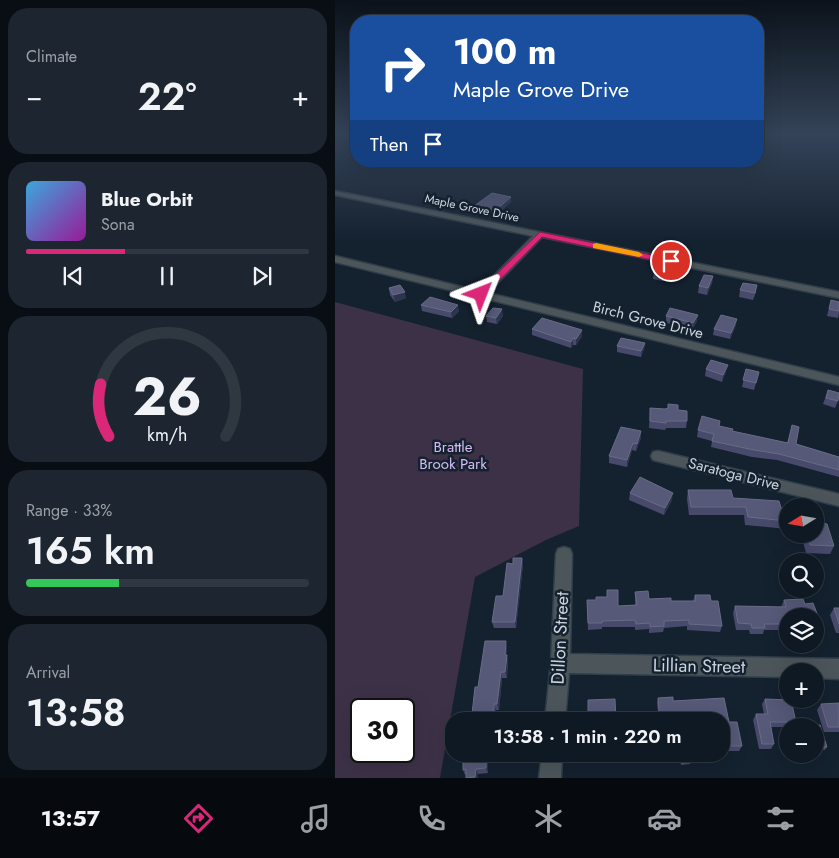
<!DOCTYPE html>
<meta charset="utf-8">
<style>
:root{--surface:#0f1923;--page:#1d2630;--text:#f1f3f6;--muted:#9ba0a6;--line:#2f3841;--accent:#db2777}
body{margin:0;font-family:Jost,sans-serif;background:var(--page);color:var(--text);height:100vh;display:flex;flex-direction:column;font-size:19px;white-space:nowrap}
*{box-sizing:border-box;margin:0}
p{font-size:16px;color:var(--muted)}
.icon{flex:none;width:28px;height:28px;fill:none;stroke:currentColor;stroke-width:2;stroke-linecap:round;stroke-linejoin:round}
.map{position:relative;flex:1;overflow:hidden}
.drawer{display:flex;flex-direction:column;gap:8px;padding:8px;background:#080e13;width:335px}
.drawer>*{flex:none}
.banner{position:absolute;left:15px;top:15px;width:414px;height:152px;border-radius:20px;box-shadow:0 5px 20px #0002,0 0 0 1px var(--line);background:#1a4fa0;color:#fff;overflow:hidden}
.needle{width:32px;rotate:259deg}
.fabs{position:absolute;left:444px;top:498px;display:grid;gap:10px}
.fabs a{display:grid;place-items:center;width:45px;height:45px;border-radius:50%;background:var(--surface);box-shadow:0 5px 20px #0002,0 0 0 1px var(--line);font-size:25px}
.speed{position:absolute;left:15px;top:698px;display:flex;gap:10px;font-size:25px;font-weight:700;text-align:center}
.speed>*{display:grid;place-content:center;width:65px;height:65px;border-radius:50%;background:var(--surface);box-shadow:0 5px 20px #0002,0 0 0 1px var(--line);line-height:1}
.speed .limit{border:2px solid #111;border-radius:8px;background:#fff;color:#111}
.pin{position:absolute;display:grid;place-items:center;width:42px;height:42px;color:#fff;margin:-21px;border:2px solid #fff;border-radius:50%;box-shadow:0 1px 5px #0007}
.me{position:absolute;width:55px;margin:-28px;rotate:45deg;stroke-linejoin:round;filter:drop-shadow(0 0 4px #0008)}
.turn{display:flex;align-items:center;gap:18px;height:105px;padding:0 20px;font-size:22px}
.turn .icon{width:65px;height:65px;stroke-width:2.5}
.turn b{display:block;font-size:35px;line-height:42px}
.then{display:flex;align-items:center;height:48px;padding:0 20px;background:#0003;gap:10px;font-size:19px}
.big{font-size:38px;font-weight:600;line-height:1.1}
.drawer .card{flex:1;display:flex;flex-direction:column;justify-content:center;gap:8px;min-width:0;padding:0 18px;border-radius:20px;background:var(--page)}
.drawer .dial{align-items:center;gap:0}
.dial svg{height:130px;overflow:visible;fill:none;stroke:var(--line);stroke-width:7;stroke-linecap:round;text-anchor:middle}
.dial text{fill:var(--text);stroke:none}
.song{display:flex;align-items:center;gap:15px}
.cover{width:60px;height:60px;border-radius:8px;background:linear-gradient(135deg,hsl(200 70% 55%),hsl(300 70% 35%))}
.played{height:5px;border-radius:2px;background:linear-gradient(90deg,var(--accent) 35%,var(--line) 35%)}
.keys{display:flex;justify-content:space-around;direction:ltr}
.heat{display:flex;justify-content:space-between;align-items:center;font-size:28px;direction:ltr}
.charge{height:8px;border-radius:4px;background:linear-gradient(90deg,#34c759 33%,var(--line) 0)}
.trip{position:absolute;left:110px;top:712px;width:285px;height:50px;border-radius:20px;background:var(--surface);box-shadow:0 5px 20px #0002,0 0 0 1px var(--line);font-weight:600;line-height:50px;text-align:center}
.menu{display:flex;height:80px;justify-content:space-around;align-items:center;background:#060a0e;color:var(--muted)}
.menu .icon{width:35px;height:35px}
.menu .selected{color:var(--accent)}
.menu b{font-size:22px;color:var(--text)}
main{display:flex;flex:1;min-height:0}
.map>svg:first-child{display:block}
.green{fill:#3d3148;fill-rule:evenodd}
.lines{fill:none;stroke-linecap:round;stroke-linejoin:round}
.minor-casing{stroke:#313e4b;stroke-width:3}
.minor{fill:#4c565a;fill-rule:evenodd}
.wall{fill:#484a6b}
.shaded-wall{fill:#2d344e}
.building{fill:#565977;stroke:#696c87}
.route{fill:#db2777;stroke:#8e194d}
.slow{fill:#f59e0b}
.labels{text-anchor:middle;stroke-width:5;stroke-linejoin:round;paint-order:stroke}
.far-street-label{font-size:12px;fill:#ccd4dd;stroke:#14212f}
.street-label{font-size:15px;fill:#ccd4dd;stroke:#14212f}
.park-label{font-size:15px;fill:#d8b9f4;stroke:#14212f}
.near-street-label{font-size:18px;fill:#ccd4dd;stroke:#14212f}
</style>
<main>
<section class="drawer">
<div class="card"><p>Climate</p>
<div class="heat"><a>−</a><b class="big">22°</b><a>+</a></div>
</div>
<div class="card">
<div class="song"><i class="cover"></i><div><b>Blue Orbit</b><p>Sona</p></div></div>
<div class="played"></div>
<div class="keys"><svg class="icon" aria-label="previous" viewBox="0 0 24 24"><path d="M18 5L8 12l10 7zM5 5v14"/></svg><svg class="icon" aria-label="pause" viewBox="0 0 24 24"><path d="M8 5v14M16 5v14"/></svg><svg class="icon" aria-label="next" viewBox="0 0 24 24"><path d="M6 5l10 7-10 7zM19 5v14"/></svg></div>
</div>
<div class="card dial"><svg viewBox="0 0 100 80">
<path d="M14 69A42 42 0 1 1 86 69"/>
<path d="M14 69A42 42 0 0 1 9 37" stroke="#db2777"/>
<text x="50" y="56" font-size="32" font-weight="700">26</text>
<text x="50" y="72" font-size="11">km/h</text>
</svg></div>
<div class="card"><p>Range · 33%</p><b class="big">165 km</b><div class="charge"></div></div>
<div class="card"><p>Arrival</p><b class="big">13:58</b></div>
</section>
<div class="map">
<svg width="504" height="778" viewBox="0 0 504 778">
<rect width="100%" height="100%" fill="#14212f"/>
<path class="green" d="M0 302 248 369 244 526 211 540 140 577 105 778H0ZM26 709H69V751H26Z"/>
<g class="lines">
<g class="minor-casing">
<g id="minor">
<path d="M0 191 504 292V298L207 237 153 293 504 377V385L0 262V256L144 291 198 236 0 195Z"/>
<path d="M323 451 504 494V506L318 460 316 456 318 452Z"/>
<path d="M229 547 235 549 237 554 235 654 504 659V679L480 678V671H452V677L234 673 230 721H210L216 663 221 554 223 549Z"/>
<path d="M207 754H227L226 778H204Z"/>
</g>
</g>
<use href="#minor" class="minor"/>
</g>
<g class="wall">
<path d="M176 202 161 215 139 211V206Z"/>
<path d="M333 267 332 273 328 281 318 279 319 272Z"/>
<path d="M378 276 377 283 372 295 363 293 364 286Z"/>
<path d="M54 288 71 298 60 302 55 295Z"/>
<path d="M405 290 421 292 418 300 404 297Z"/>
<path d="M496 300 504 302V314L503 318 492 316Z"/>
<path d="M86 305 124 311 117 318 87 311Z"/>
<path d="M151 316H168L162 324 152 322Z"/>
<path d="M331 316 362 321 357 330 331 323Z"/>
<path d="M401 325 395 339 378 335 379 329Z"/>
<path d="M197 329 247 336 241 345H238L236 348 197 335Z"/>
<path d="M310 343 309 349 306 357 282 352V346Z"/>
<path d="M371 369 391 371 387 382 370 376Z"/>
<path d="M411 369 424 372 419 390 407 387Z"/>
<path d="M493 390 503 401 500 408 488 404Z"/>
<path d="M333 404 343 410 352 421 351 428H331L330 430 314 428 315 408 330 409H333Z"/>
<path d="M457 425 461 444 504 457V477L442 460 417 457 376 447 377 441 362 437 363 430 384 426 397 431 452 443Z"/>
<path d="M306 431V438L301 451 297 450 292 467 274 463V456Z"/>
<path d="M353 490 446 508H452V529L410 525 409 515H354L352 499Z"/>
<path d="M295 493 337 500 329 515 294 500Z"/>
<path d="M488 523 499 546 495 554 471 553 466 534H480Z"/>
<path d="M187 558 188 565 181 628H159L157 622 168 596 178 564Z"/>
<path d="M272 590 283 606 300 605V592L314 599 336 601H358L360 595 376 601 387 626 385 632 352 630V626L329 628 328 632 314 633V629L300 630V627H267V629L253 630 252 600H261L272 597Z"/>
<path d="M468 599 470 604 478 603 488 629 485 635 480 636V616H452V632H448V630H429L428 634H415L414 630H401L398 613 400 606 446 607 449 600Z"/>
<path d="M499 608H504V633H501L495 615Z"/>
<path d="M172 647 171 655 173 661 172 678H167L164 710H161L160 719 139 720 137 714Z"/>
<path d="M323 698 338 701 394 722 407 746 404 751H392L388 732H386V721H324L322 703Z"/>
<path d="M430 699 461 722 459 726H452V727H436L439 744 436 749H424L418 720 421 714H429L427 704Z"/>
<path d="M504 703V732H489L482 710 486 704Z"/>
<path d="M485 725 492 747 490 750H480V726H473Z"/>
<path d="M158 754V762H153V773L143 774V778H131V774L130 775 128 770Z"/>
<path d="M344 754H355L356 762 355 764 346 765Z"/>
</g>
<g class="shaded-wall">
<path d="M176 197V202L161 215V210Z"/>
<path d="M333 267 332 273 328 281V274Z"/>
<path d="M378 276 377 283 372 295 373 288Z"/>
<path d="M70 292 71 298 60 302 58 295Z"/>
<path d="M123 305 124 311 117 318 116 312Z"/>
<path d="M167 309 168 316 162 324 161 318Z"/>
<path d="M363 315 362 321 357 330 358 323Z"/>
<path d="M402 319 401 325 395 339 396 333Z"/>
<path d="M247 330V336L241 345V339Z"/>
<path d="M238 338V345L236 348V342Z"/>
<path d="M310 343 309 349 306 357V351Z"/>
<path d="M393 365 391 371 387 382 388 375Z"/>
<path d="M306 431V438L301 451 302 444Z"/>
<path d="M298 443 297 450 292 467V460Z"/>
<path d="M338 493 337 500 329 515 330 508Z"/>
<path d="M187 558 188 565 181 628 180 622Z"/>
<path d="M171 641 172 647 171 661 170 655Z"/>
<path d="M172 655 173 661 172 678 170 672Z"/>
<path d="M166 672 167 678 164 710 162 704Z"/>
<path d="M159 704 161 710 160 719 159 714Z"/>
<path d="M156 754H158V762L156 757Z"/>
<path d="M151 757 153 762V773L151 768Z"/>
<path d="M141 769 143 774V778H141L140 777Z"/>
</g>
<g class="building">
<path d="M157 193 176 197 161 210 139 206Z"/>
<path d="M323 265 333 267 328 274 319 272Z"/>
<path d="M369 275 378 276 373 288 364 286Z"/>
<path d="M408 283 422 285 420 293 405 290Z"/>
<path d="M65 285 70 292 58 295 54 288Z"/>
<path d="M95 297 123 305 116 312 86 305Z"/>
<path d="M496 300 504 302V311L494 309Z"/>
<path d="M158 308 167 309 161 318 151 316Z"/>
<path d="M335 308 363 315 358 323 331 316Z"/>
<path d="M386 315 402 319 396 333 379 329Z"/>
<path d="M207 318 247 330 241 339 238 338 236 342 197 329Z"/>
<path d="M286 338 310 343 306 351 282 346Z"/>
<path d="M376 360 393 365 388 375 371 369Z"/>
<path d="M411 369 424 372 421 383 408 380Z"/>
<path d="M493 390 504 393 503 401 491 398Z"/>
<path d="M333 404 343 405V410L352 411V421H331V423L315 421V408L330 409 333 408Z"/>
<path d="M367 416 385 421 384 426 398 429 397 431 453 443 457 425 464 427 461 444 504 457V470L444 454 419 450 377 441 379 434 363 430Z"/>
<path d="M286 427 306 431 302 444 298 443 292 460 274 456Z"/>
<path d="M305 477 338 493 330 508 295 493Z"/>
<path d="M353 490H396L398 498 444 501 446 508H452V521L413 517 411 507H356Z"/>
<path d="M480 511H485L488 523 492 524 499 546 475 545 472 534H480Z"/>
<path d="M178 558H187L180 622H157L161 596H168L172 563 178 564Z"/>
<path d="M272 590H283V606L302 605 300 592 313 591 314 599 336 598V601H361L360 595H375L376 601H383L387 626 354 624V620L329 621V626L315 627V623L301 624 300 620 267 621V623H253L252 600H261V597H272Z"/>
<path d="M468 599 470 604 478 603 488 629 480 630V616H452V626H451V624H429L430 628H417L416 624 403 623 400 606 451 607 449 600Z"/>
<path d="M499 608H504V624Z"/>
<path d="M150 641H171L170 655H172L170 672H166L162 704H159V714H137L140 687H143Z"/>
<path d="M338 697V701L389 698 394 722H402L407 746H394L391 727H386V721H367V719L325 721 323 698Z"/>
<path d="M280 699 281 721H253V700Z"/>
<path d="M430 699 456 700 461 722H435L439 744H427L421 714H433Z"/>
<path d="M504 703V727H493L486 704Z"/>
<path d="M485 725 492 747 480 748V726H473Z"/>
<path d="M128 754H156V757H151V768L141 769 140 777 131 778V769L128 770Z"/>
<path d="M345 754H355L356 762 347 763Z"/>
</g>
<linearGradient id="sky" x2="0" y2="1"><stop stop-color="#0b121a"/><stop offset="0.55" stop-color="#344358"/><stop offset="1" stop-color="#344358" stop-opacity="0"/></linearGradient>
<rect width="504" height="243" fill="url(#sky)"/>
<path class="route" d="M205 232 336 259 341 261 336 264 207 237 149 296H143V292Z"/>
<path class="slow" d="M261 243 304 252 308 255 304 257 258 248V244Z"/>
<g class="labels">
<g class="far-street-label">
<text transform="translate(137 208) rotate(12)" y="4">Maple Grove Drive</text>
</g>
<g class="street-label">
<text transform="translate(313 320) rotate(14)" y="5">Birch Grove Drive</text>
<text transform="translate(399 474) rotate(14)" y="5">Saratoga Drive</text>
</g>
<g class="park-label">
<text x="118" y="452">Brattle<tspan x="118" dy="17">Brook Park</tspan></text>
</g>
<g class="near-street-label">
<text transform="translate(225 638) rotate(-87)" y="6">Dillon Street</text>
<text transform="translate(364 666) rotate(1)" y="6">Lillian Street</text>
</g>
</g>
</svg>
<div class="fabs">
<a><svg class="needle" viewBox="-14 -14 28 28"><path d="M0-13l5 13h-10z" fill="#e53935"/><path d="M0 13l5-13h-10z" fill="#9ba0a6"/></svg></a>
<a><svg class="icon" aria-label="search" viewBox="0 0 24 24"><circle cx="10" cy="10" r="6"/><path d="M15 15l6 6"/></svg></a>
<a><svg class="icon" aria-label="layers" viewBox="0 0 24 24"><path d="M12 4l9 5-9 5-9-5zM3 14l9 5 9-5"/></svg></a>
<a>+</a>
<a>−</a>
</div>
<div class="speed"><div class="limit">30</div></div>
<div class="pin" style="left:336px;top:261px;background:#d93025"><svg class="icon" aria-label="arrive" viewBox="0 0 24 24"><path d="M6 21V4h12l-3 4 3 4H6"/></svg></div>
<svg class="me" style="left:146px;top:294px" viewBox="-20 -20 40 40"><path d="M0-17L14 15 0 8-14 15z" fill="#db2777" stroke="#fff" stroke-width="4"/></svg>
<div class="trip">13:58 · 1 min · 220 m</div>
<div class="banner">
<div class="turn"><svg class="icon" aria-label="right" viewBox="0 0 24 24"><path d="M7 20v-9h11M14 6l5 5-5 5"/></svg><div><b>100 m</b>Maple Grove Drive</div></div>
<div class="then">Then<svg class="icon" aria-label="arrive" viewBox="0 0 24 24"><path d="M6 21V4h12l-3 4 3 4H6"/></svg></div>
</div>
</div>
</main>
<nav class="menu">
<b>13:57</b>
<svg class="icon selected" aria-label="directions" viewBox="0 0 24 24"><path d="M12 3l9 9-9 9-9-9zM9 14v-3h6M13 9l2 2-2 2"/></svg>
<svg class="icon" aria-label="music" viewBox="0 0 24 24"><path d="M9 18V5l10-2v13"/><circle cx="6" cy="18" r="3"/><circle cx="16" cy="16" r="3"/></svg>
<svg class="icon" aria-label="phone" viewBox="0 0 24 24"><path d="M5 4h4l2 5-3 2q2 4 5 5l2-3 5 2v4C11 20 4 13 5 4z"/></svg>
<svg class="icon" aria-label="climate" viewBox="0 0 24 24"><path d="M12 3v18M4 7l16 10M4 17L20 7"/></svg>
<svg class="icon" aria-label="car" viewBox="0 0 24 24"><path d="M5 17H2v-5l4-1 3-4h7l3 4 3 1v5h-3M9 17h6M6 11h13"/><circle cx="7" cy="17" r="2"/><circle cx="17" cy="17" r="2"/></svg>
<svg class="icon" aria-label="filters" viewBox="0 0 24 24"><path d="M4 7h16M4 17h16"/><circle cx="9" cy="7" r="2"/><circle cx="15" cy="17" r="2"/></svg>
</nav>
